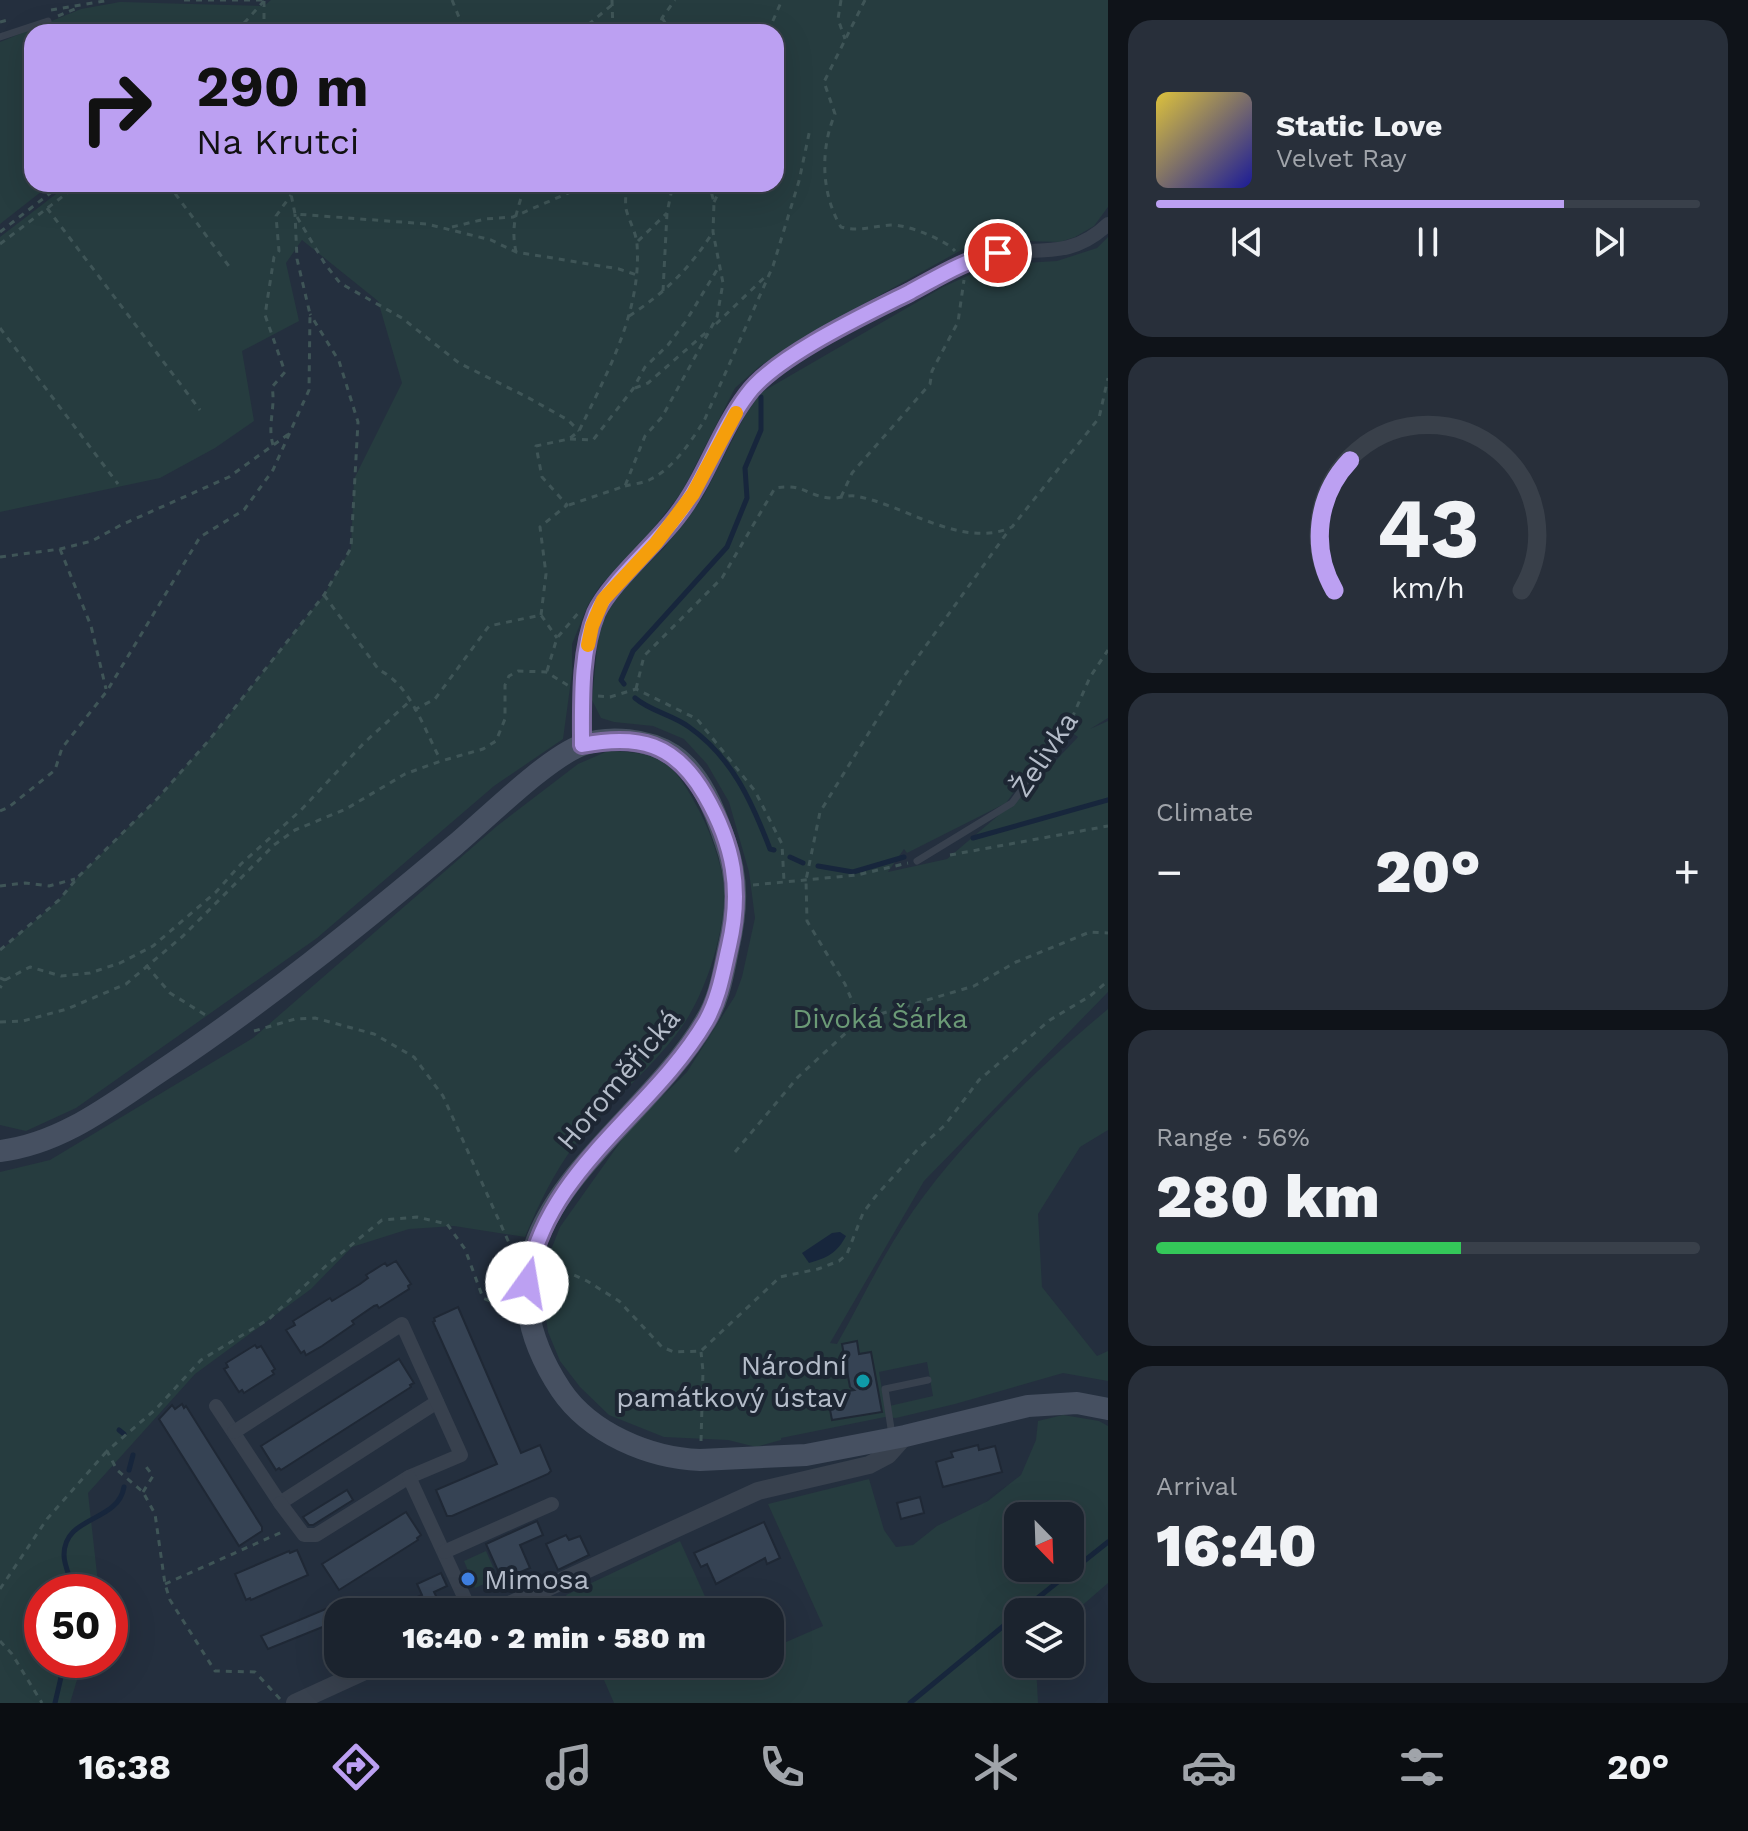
<!DOCTYPE html>
<meta charset="utf-8">
<style>
:root{--surface:#1b232e;--page:#282f3a;--text:#f1f3f6;--muted:#a0a4aa;--line:#39404a;--accent:#bca0f2}
body{margin:0;font-family:"Work Sans",sans-serif;background:var(--page);color:var(--text);height:100vh;display:flex;flex-direction:column;font-size:30px;white-space:nowrap}
*{box-sizing:border-box;margin:0}
p{font-size:26px;color:var(--muted)}
.icon{flex:none;width:44px;height:44px;fill:none;stroke:currentColor;stroke-width:2;stroke-linecap:round;stroke-linejoin:round}
.map{position:relative;flex:1;overflow:hidden}
.panel{display:flex;flex-direction:column;gap:20px;padding:20px;background:#0f1319;width:640px}
.panel>*{flex:none}
.hud{position:absolute;left:24px;top:24px;width:760px;height:168px;border-radius:24px;box-shadow:0 8px 32px #0002,0 0 0 2px var(--line);background:#bca0f2;color:#111;overflow:hidden}
.needle{width:52px;rotate:157deg}
.controls{position:absolute;left:1004px;top:1502px;display:grid;gap:16px}
.controls a{display:grid;place-items:center;width:80px;height:80px;border-radius:16px;background:var(--surface);box-shadow:0 8px 32px #0002,0 0 0 2px var(--line);font-size:40px}
.speed{position:absolute;left:24px;top:1574px;display:flex;gap:16px;font-size:40px;font-weight:700;text-align:center}
.speed>*{display:grid;place-content:center;width:104px;height:104px;border-radius:50%;background:var(--surface);box-shadow:0 8px 32px #0002,0 0 0 2px var(--line);line-height:1}
.speed .limit{border:12px solid #d22;background:#fff;color:#111}
.pin{position:absolute;display:grid;place-items:center;width:68px;height:68px;color:#fff;margin:-34px;border:4px solid #fff;border-radius:50%;box-shadow:0 2px 8px #0007}
.me{position:absolute;width:88px;margin:-44px;rotate:13deg;stroke-linejoin:round;filter:drop-shadow(0 0 6px #0008)}
.turn{display:flex;align-items:center;gap:28px;height:168px;padding:0 40px;font-size:36px}
.turn .icon{width:104px;height:104px;stroke-width:2.5}
.turn b{display:block;font-size:56px;line-height:68px}
.big{font-size:60px;font-weight:800;line-height:1.1}
.panel .widget{flex:1;display:flex;flex-direction:column;justify-content:center;gap:12px;min-width:0;padding:0 28px;border-radius:24px;background:var(--page)}
.panel .dial{align-items:center;gap:0}
.dial svg{height:208px;overflow:visible;fill:none;stroke:var(--line);stroke-width:7;stroke-linecap:round;text-anchor:middle}
.dial text{fill:var(--text);stroke:none}
.song{display:flex;align-items:center;gap:24px}
.cover{width:96px;height:96px;border-radius:12px;background:linear-gradient(135deg,hsl(50 70% 55%),hsl(240 70% 35%))}
.played{height:8px;border-radius:4px;background:linear-gradient(90deg,var(--accent) 75%,var(--line) 75%)}
.keys{display:flex;justify-content:space-around;direction:ltr}
.heat{display:flex;justify-content:space-between;align-items:center;font-size:44px;direction:ltr}
.charge{height:12px;border-radius:6px;background:linear-gradient(90deg,#34c759 56%,var(--line) 0)}
.trip{position:absolute;left:324px;top:1598px;width:460px;height:80px;border-radius:24px;background:var(--surface);box-shadow:0 8px 32px #0002,0 0 0 2px var(--line);font-weight:800;line-height:80px;text-align:center}
.tab-bar{display:flex;height:128px;justify-content:space-around;align-items:center;background:#0b0e12;color:var(--muted)}
.tab-bar .icon{width:56px;height:56px}
.tab-bar .current{color:var(--accent)}
.tab-bar b{font-size:36px;color:var(--text)}
main{display:flex;flex:1;min-height:0}
.map>svg:first-child{display:block}
.green{fill:#263c3f;fill-rule:evenodd}
.water{fill:#17263c}
.lines{fill:none;stroke-linecap:round;stroke-linejoin:round}
.stream{stroke:#17263c;stroke-width:5}
.building{fill:#364354;stroke:#1f2835;stroke-width:2}
.path{stroke:#3f5557;stroke-width:3;stroke-dasharray:6 6;stroke-linecap:butt}
.service{stroke:#38414e;stroke-width:7}
.minor{stroke:#38414e;stroke-width:14}
.tertiary{stroke:#38414e;stroke-width:18}
.secondary{stroke:#465061;stroke-width:22}
.route-casing{stroke:#7a689d;stroke-width:20}
.route{stroke:#bca0f2;stroke-width:14}
.slow{stroke:#f59e0b;stroke-width:14}
.culture-dot{fill:#0f9aa8;stroke:#1d2633;stroke-width:3}
.shop-dot{fill:#3f7fe0;stroke:#1d2633;stroke-width:3}
.labels{text-anchor:middle;stroke-width:8;stroke-linejoin:round;paint-order:stroke}
.street-label{font-size:28px;fill:#b4bcc9;stroke:#1d2633}
.park-label{font-size:28px;fill:#6b9a76;stroke:#1d2633}
.poi-label{font-size:28px;fill:#b4bcc9;stroke:#1d2633;text-anchor:end}
</style>
<main>
<div class="map">
<svg width="1108" height="1703" viewBox="0 0 1108 1703">
<rect width="100%" height="100%" fill="#242f3e"/>
<g class="green">
<path d="M271 0H1108V207L1094 226 1075 237 1060 242 990 240 965 248 853 310 760 366 735 388 682 492 645 539 600 586 588 605 572 644V673L563 739 494 786 317 938 76 1108 26 1131 0 1125V951L59 900 78 877 157 799 210 739 324 595 351 548 354 479 402 383 378 301 302 240 286 263 299 321 242 351 254 421 215 448 160 478 0 512V237L69 184H776V32H32V184H51L0 224V42L81 9 120 2 264 6Z"/>
<path d="M1108 237V718L1090 729 1108 721V992L924 1181 830 1343 837 1344C862 1300 884 1252 913 1211 963 1139 1041 1065 1108 1009V1130L1080 1147 1038 1214 1042 1287 1097 1356 1108 1351V1381L1063 1373 955 1404 896 1418 885 1417 781 1438V1440L756 1447 728 1440 664 1437 609 1415 580 1387 560 1361 548 1332 543 1295 545 1265 560 1227 631 1127 687 1072 735 996 742 977 755 918 749 872 729 802 707 764 684 739 653 726 614 722 601 718 592 700 599 628 618 593 664 548 703 497 755 396 943 287 991 265 1057 261 1097 248ZM1062 726 1078 737 1026 792 947 859 888 872 904 849 907 853 1006 803ZM927 1362 933 1396 885 1407 879 1372Z"/>
<path d="M608 751C666 752 675 765 701 814 711 834 723 867 724 890 725 933 706 993 681 1028 650 1071 607 1104 574 1146 553 1174 539 1204 525 1237L454 1226 409 1229 352 1247 311 1289 195 1374 88 1493 99 1592H42V1660H83L70 1703H0V1172L50 1160 253 1038 497 826 578 764Z"/>
<path d="M1063 1415 1099 1421 1108 1426V1583L1070 1616V1612H1018V1664H1036L1038 1703H614L597 1664H770V1649L823 1626 768 1504 869 1479 884 1530 896 1547 913 1545 937 1526 988 1501 1021 1475 1036 1440 1038 1421ZM1018 1516H1070V1568H1018Z"/>
<path d="M680 1541 712 1612H574L566 1595Z"/>
<path d="M486 1551 498 1578 475 1588 464 1561Z"/>
</g>
<path class="water" d="M840 1232 846 1236C837 1253 827 1258 809 1263L802 1253 832 1233Z"/>
<g class="lines">
<g class="stream">
<path d="M624 684 621 680 633 651 727 547 747 498 745 468 761 430V397"/>
<path d="M635 698C650 711 673 715 689 727 732 757 752 802 770 849L774 850"/>
<path d="M973 838 1108 800"/>
<path d="M790 857 803 863"/>
<path d="M818 866 853 872 904 857"/>
<path d="M119 1430 124 1434"/>
<path d="M129 1470 133 1455"/>
<path d="M74 1592C72 1580 64 1567 64 1555 64 1515 118 1523 124 1487"/>
<path d="M1020 1612 1108 1542"/>
<path d="M55 1703 65 1660"/>
<path d="M910 1703 1018 1614"/>
</g>
</g>
<g class="building">
<path d="M396 1261 411 1284 408 1286 409 1289 379 1308 377 1305 374 1306 352 1321 354 1324 322 1346 306 1355 304 1351 301 1353 286 1330 295 1325 293 1321 330 1298 332 1301 360 1284 368 1278 366 1275 385 1263 387 1266Z"/>
<path d="M458 1307 521 1453 540 1445 551 1471 548 1474 452 1516H447L436 1490 497 1464 433 1322 435 1321 434 1318Z"/>
<path d="M857 1341 859 1354 871 1352 882 1412 832 1420 827 1394 854 1390 850 1387 842 1344Z"/>
<path d="M255 1345 257 1348 261 1346 275 1369 272 1371 274 1374 244 1393 242 1390 239 1392 224 1369 228 1367 226 1363Z"/>
<path d="M399 1359 414 1383 410 1385 411 1387 281 1470 279 1468 276 1470 261 1446Z"/>
<path d="M182 1404 184 1408 186 1406 262 1527V1531L239 1546 159 1419 172 1405 175 1409Z"/>
<path d="M978 1445 979 1450 995 1446 1002 1472 943 1487 936 1462 953 1457 951 1452Z"/>
<path d="M347 1490 353 1500 313 1525H309L303 1517Z"/>
<path d="M920 1497 924 1513 901 1519 897 1503Z"/>
<path d="M406 1512 421 1535 417 1538 418 1540 339 1590 322 1564Z"/>
<path d="M537 1521 543 1535 520 1545 530 1568 502 1580 486 1544Z"/>
<path d="M764 1522 780 1558 767 1564 765 1558 716 1584 707 1564 701 1567 694 1553Z"/>
<path d="M566 1535 569 1540 580 1536 589 1555 558 1570 546 1544Z"/>
<path d="M297 1550 308 1575 251 1600 250 1598 246 1600 235 1574 289 1551 290 1553Z"/>
<path d="M441 1573 447 1586 434 1592 444 1612H383L422 1595 417 1584Z"/>
<path d="M328 1608 335 1622 268 1649 261 1636Z"/>
</g>
<g class="lines">
<g class="path">
<path d="M184 0H265"/>
<path d="M452 0 465 32"/>
<path d="M612 0 613 32"/>
<path d="M841 0 838 19 845 39"/>
<path d="M865 0 824 82 835 114C820 149 821 194 841 227 859 232 873 226 891 225 906 224 946 240 955 251"/>
<path d="M264 1V32"/>
<path d="M51 10 110 0"/>
<path d="M58 16 77 8"/>
<path d="M662 18 668 27 667 32"/>
<path d="M0 22 8 20"/>
<path d="M236 32 264 1"/>
<path d="M579 32 612 5"/>
<path d="M658 32 662 18 675 0"/>
<path d="M768 32 782 0"/>
<path d="M168 184 231 269"/>
<path d="M289 184 295 214 427 224 491 240 516 252 619 269 637 275"/>
<path d="M714 202 723 184"/>
<path d="M47 208 200 410"/>
<path d="M297 217 325 264 340 283 402 318 459 363 527 397 568 420 579 431"/>
<path d="M452 227 485 219 513 217 589 184"/>
<path d="M0 232 62 184"/>
<path d="M638 241 667 213"/>
<path d="M0 244 79 184"/>
<path d="M516 252C510 223 518 211 525 184"/>
<path d="M663 291 667 213 673 184"/>
<path d="M629 316C665 293 690 268 713 232"/>
<path d="M716 324 768 274"/>
<path d="M0 328 118 484"/>
<path d="M635 388 648 383 710 329"/>
<path d="M570 439 593 440 633 389 645 367 668 345 686 321 720 265"/>
<path d="M273 445C267 425 276 407 272 387L285 372 265 315 274 257 279 251 276 216 291 195"/>
<path d="M625 486C633 484 644 483 651 479 674 468 691 441 704 421L773 266 799 181 810 129"/>
<path d="M841 497 852 473 930 384 932 371 958 322 964 280"/>
<path d="M569 505 625 486 645 436 662 417 717 317 723 283 713 232 714 202 709 184"/>
<path d="M60 549 91 626 106 689"/>
<path d="M0 557 60 549 92 541 121 525 229 477 290 433"/>
<path d="M324 595 379 670C410 684 425 731 440 759"/>
<path d="M541 615 546 574 540 527 567 505 542 477 536 446 569 439 579 431C607 373 642 311 637 244 636 232 629 221 626 209 625 201 626 192 627 184"/>
<path d="M547 671 557 638 579 612"/>
<path d="M636 689 644 656 722 578 775 488C804 483 807 496 830 498 838 499 847 495 855 496 904 504 962 550 1012 527L1099 418 1108 378"/>
<path d="M598 696 610 697 636 689 697 719 755 791 782 844 784 881"/>
<path d="M414 710 435 699 489 626 541 615 557 638"/>
<path d="M1072 718 1090 677 1108 650"/>
<path d="M0 811 9 807 55 770 62 748 107 691 200 537 244 510 273 470 309 390 310 314 297 259 295 214"/>
<path d="M950 855 1108 826"/>
<path d="M753 885 857 875 908 863"/>
<path d="M0 886 25 883 49 886 75 879"/>
<path d="M0 950 59 900 78 877 157 799 210 739 324 595 351 548 358 422 339 361 310 314"/>
<path d="M146 965 170 993 207 1016"/>
<path d="M0 978 5 980 0 988"/>
<path d="M5 980 30 967 61 976 90 973 120 963 153 946 216 892 241 864 301 810 364 743 410 701"/>
<path d="M860 1020 845 984 807 921 806 880 820 812 902 679 1009 530"/>
<path d="M0 1022 23 1021 67 1009 126 984 183 936 274 845 295 830 346 809 405 774 441 761 483 749 496 741 505 719V685L509 676 518 671 546 672 569 686"/>
<path d="M254 1031 295 1019 315 1018 374 1034 414 1057 443 1096 514 1254"/>
<path d="M735 1152 798 1077 860 1020 974 986 1016 962 1090 932 1108 933"/>
<path d="M551 1281 574 1275 587 1281 619 1301 662 1347 674 1352 701 1351 780 1277 818 1269 839 1261 847 1254 863 1213 875 1197 918 1149 945 1125 979 1080 1050 1020 1090 996 1108 981"/>
<path d="M701 1441 703 1371 701 1352"/>
<path d="M143 1492 153 1476 144 1464"/>
<path d="M165 1584 282 1532"/>
<path d="M0 1589 47 1519 107 1451"/>
<path d="M0 1641 12 1654 42 1703"/>
<path d="M280 1699 255 1672 215 1671 170 1600 165 1584 155 1514 143 1492 117 1470 107 1451 156 1409 201 1360 269 1319 328 1264 382 1220 417 1217 447 1224 465 1249 483 1298 495 1303 502 1299"/>
</g>
<g class="service">
<path d="M0 37 48 21"/>
<path d="M917 861 1012 803 1067 729"/>
<path d="M892 1435 885 1389 928 1380"/>
</g>
<g class="minor">
<path d="M582 745C582 703 579 638 602 602 612 587 626 574 638 561 654 545 668 528 682 510 708 474 720 429 747 394 776 357 863 316 906 294 928 283 949 270 971 260 1020 239 1063 268 1108 224"/>
<path d="M216 1406 280 1503 437 1402"/>
<path d="M234 1432 402 1324 461 1455 409 1477 316 1535H304L280 1503"/>
<path d="M409 1477 471 1612"/>
<path d="M444 1552 552 1504"/>
</g>
<g class="tertiary">
<path d="M494 1612 758 1491 869 1465 888 1455 905 1436"/>
<path d="M295 1703 380 1664"/>
</g>
<path class="secondary" d="M0 1151C60 1144 109 1106 158 1073 262 1004 360 925 455 845 487 818 547 758 582 745 609 735 649 739 673 755 701 774 715 811 725 841 739 879 737 911 728 950 723 975 719 1000 705 1022 634 1142 452 1225 561 1390 590 1433 649 1458 700 1460L806 1455 905 1436 1028 1406 1077 1403 1108 1409"/>
</g>
<g class="lines">
<g class="route-casing">
<path id="route" d="M527 1283C544 1170 651 1114 706 1021 719 998 723 972 729 946 742 890 734 845 705 795 675 743 639 734 582 745 582 703 580 652 596 613 609 584 656 544 677 516 706 479 719 432 747 395 774 357 866 314 910 292 938 277 966 259 998 253"/>
</g>
<use href="#route" class="route"/>
<path class="slow" d="M588 645 592 626 603 600 656 543 693 494 736 413"/>
</g>
<circle class="culture-dot" cx="863" cy="1381" r="8"/>
<circle class="shop-dot" cx="468" cy="1579" r="8"/>
<g class="labels">
<g class="street-label">
<text transform="translate(1044 754) rotate(-56)" y="10">Želivka</text>
<text transform="translate(618 1079) rotate(-50)" y="10">Horoměřická</text>
</g>
<g class="park-label">
<text x="880" y="1028">Divoká Šárka</text>
</g>
<g class="poi-label">
<text x="847" y="1375">Národní<tspan x="847" dy="32">památkový ústav</tspan></text>
<text x="484" y="1589" text-anchor="start">Mimosa</text>
</g>
</g>
</svg>
<div class="controls">
<a><svg class="needle" viewBox="-14 -14 28 28"><path d="M0-13l5 13h-10z" fill="#e53935"/><path d="M0 13l5-13h-10z" fill="#a0a4aa"/></svg></a>
<a><svg class="icon" aria-label="layers" viewBox="0 0 24 24"><path d="M12 4l9 5-9 5-9-5zM3 14l9 5 9-5"/></svg></a>
</div>
<div class="speed"><div class="limit">50</div></div>
<div class="pin" style="left:998px;top:253px;background:#d93025"><svg class="icon" aria-label="arrive" viewBox="0 0 24 24"><path d="M6 21V4h12l-3 4 3 4H6"/></svg></div>
<svg class="me" style="left:527px;top:1283px" viewBox="-20 -20 40 40"><circle r="19" fill="#fff"/><path d="M0-13L10 11 0 6-10 11z" fill="#bca0f2"/></svg>
<div class="trip">16:40 · 2 min · 580 m</div>
<div class="hud">
<div class="turn"><svg class="icon" aria-label="right" viewBox="0 0 24 24"><path d="M7 20v-9h11M14 6l5 5-5 5"/></svg><div><b>290 m</b>Na Krutci</div></div>
</div>
</div>
<section class="panel">
<div class="widget">
<div class="song"><i class="cover"></i><div><b>Static Love</b><p>Velvet Ray</p></div></div>
<div class="played"></div>
<div class="keys"><svg class="icon" aria-label="previous" viewBox="0 0 24 24"><path d="M18 5L8 12l10 7zM5 5v14"/></svg><svg class="icon" aria-label="pause" viewBox="0 0 24 24"><path d="M8 5v14M16 5v14"/></svg><svg class="icon" aria-label="next" viewBox="0 0 24 24"><path d="M6 5l10 7-10 7zM19 5v14"/></svg></div>
</div>
<div class="widget dial"><svg viewBox="0 0 100 80">
<path d="M14 69A42 42 0 1 1 86 69"/>
<path d="M14 69A42 42 0 0 1 20 19" stroke="#bca0f2"/>
<text x="50" y="56" font-size="32" font-weight="700">43</text>
<text x="50" y="72" font-size="11">km/h</text>
</svg></div>
<div class="widget"><p>Climate</p>
<div class="heat"><a>−</a><b class="big">20°</b><a>+</a></div>
</div>
<div class="widget"><p>Range · 56%</p><b class="big">280 km</b><div class="charge"></div></div>
<div class="widget"><p>Arrival</p><b class="big">16:40</b></div>
</section>
</main>
<nav class="tab-bar">
<b>16:38</b>
<svg class="icon current" aria-label="directions" viewBox="0 0 24 24"><path d="M12 3l9 9-9 9-9-9zM9 14v-3h6M13 9l2 2-2 2"/></svg>
<svg class="icon" aria-label="music" viewBox="0 0 24 24"><path d="M9 18V5l10-2v13"/><circle cx="6" cy="18" r="3"/><circle cx="16" cy="16" r="3"/></svg>
<svg class="icon" aria-label="phone" viewBox="0 0 24 24"><path d="M5 4h4l2 5-3 2q2 4 5 5l2-3 5 2v4C11 20 4 13 5 4z"/></svg>
<svg class="icon" aria-label="climate" viewBox="0 0 24 24"><path d="M12 3v18M4 7l16 10M4 17L20 7"/></svg>
<svg class="icon" aria-label="car" viewBox="0 0 24 24"><path d="M5 17H2v-5l4-1 3-4h7l3 4 3 1v5h-3M9 17h6M6 11h13"/><circle cx="7" cy="17" r="2"/><circle cx="17" cy="17" r="2"/></svg>
<svg class="icon" aria-label="filters" viewBox="0 0 24 24"><path d="M4 7h16M4 17h16"/><circle cx="9" cy="7" r="2"/><circle cx="15" cy="17" r="2"/></svg>
<b>20°</b>
</nav>
